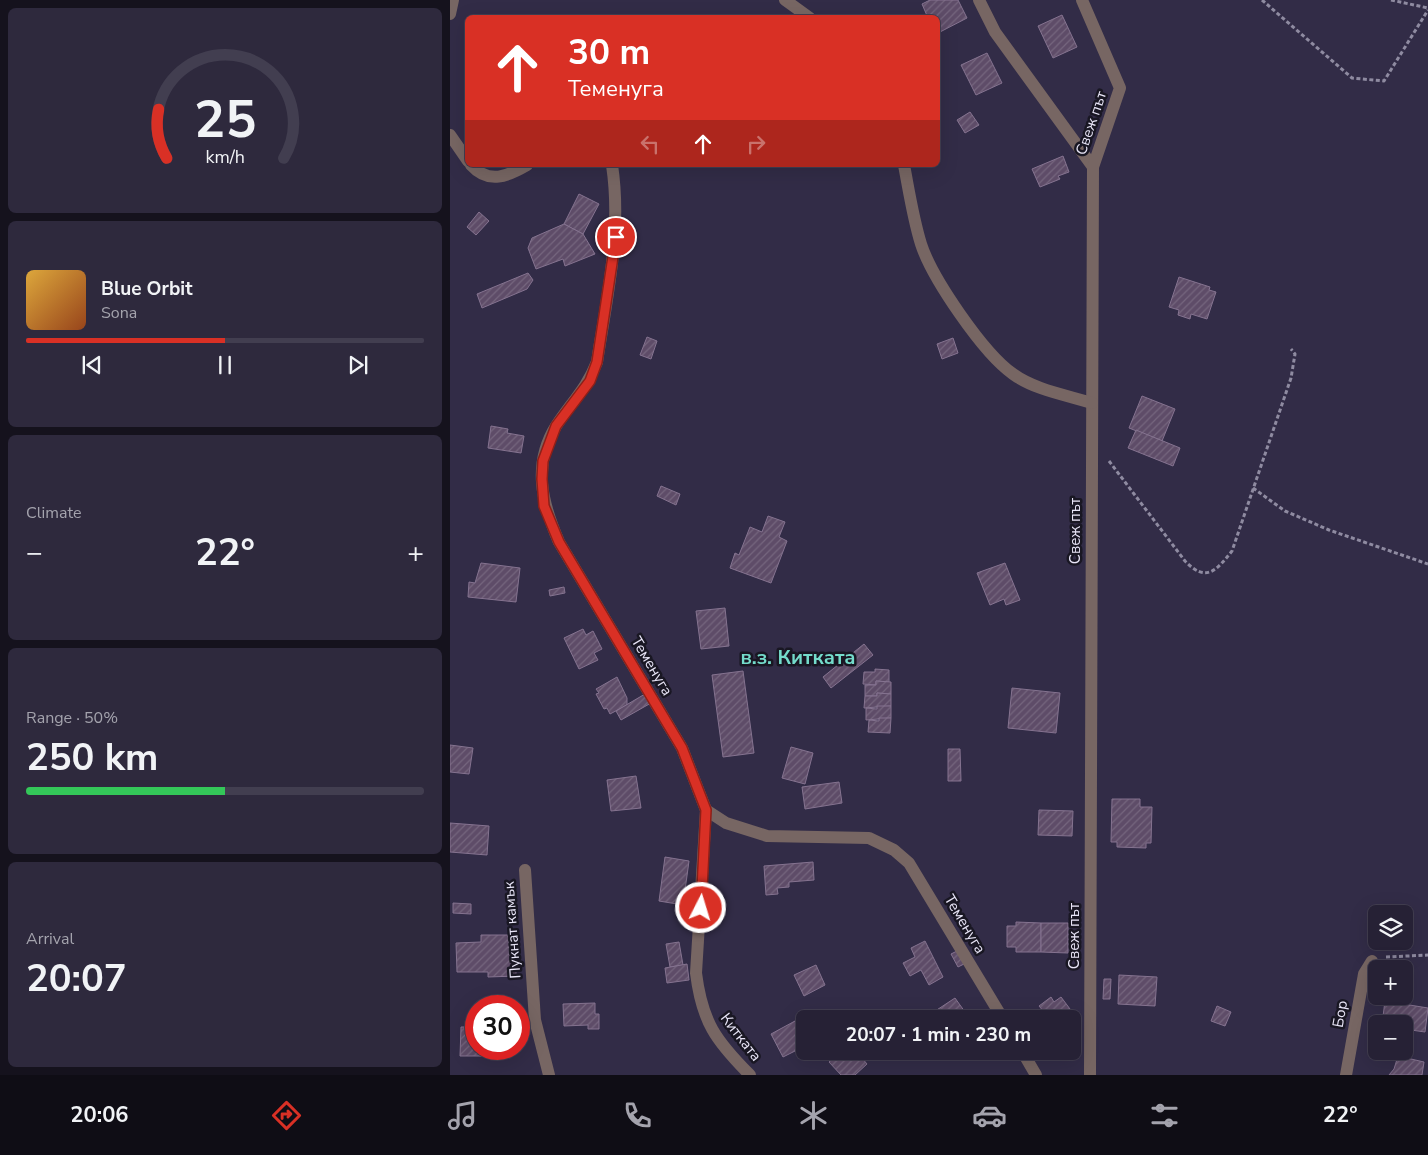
<!DOCTYPE html>
<meta charset="utf-8">
<style>
:root{--surface:#262135;--page:#2e293d;--text:#f1f3f6;--muted:#a4a3ad;--line:#423e50;--accent:#d93025}
body{margin:0;font-family:"Nunito Sans",sans-serif;background:var(--page);color:var(--text);height:100vh;display:flex;flex-direction:column;font-size:19px;white-space:nowrap}
*{box-sizing:border-box;margin:0}
p{font-size:16px;color:var(--muted)}
.icon{flex:none;width:28px;height:28px;fill:none;stroke:currentColor;stroke-width:2;stroke-linecap:round;stroke-linejoin:round}
.map{position:relative;flex:1;overflow:hidden}
.details{display:flex;flex-direction:column;gap:8px;padding:8px;background:#15121d;width:450px}
.details>*{flex:none}
.hud{position:absolute;left:15px;top:15px;width:475px;height:152px;border-radius:8px;box-shadow:0 5px 20px #0002,0 0 0 1px var(--line);background:#d93025;color:#fff;overflow:hidden}
.buttons{position:absolute;left:918px;top:905px;display:grid;gap:10px}
.buttons a{display:grid;place-items:center;width:45px;height:45px;border-radius:8px;background:var(--surface);box-shadow:0 5px 20px #0002,0 0 0 1px var(--line);font-size:25px}
.speed{position:absolute;left:15px;top:995px;display:flex;gap:10px;font-size:25px;font-weight:700;text-align:center}
.speed>*{display:grid;place-content:center;width:65px;height:65px;border-radius:50%;background:var(--surface);box-shadow:0 5px 20px #0002,0 0 0 1px var(--line);line-height:1}
.speed .limit{border:8px solid #d22;background:#fff;color:#111}
.pin{position:absolute;display:grid;place-items:center;width:42px;height:42px;color:#fff;margin:-21px;border:2px solid #fff;border-radius:50%;box-shadow:0 1px 5px #0007}
.me{position:absolute;width:55px;margin:-28px;rotate:5deg;stroke-linejoin:round;filter:drop-shadow(0 0 4px #0008)}
.turn{display:flex;align-items:center;gap:18px;height:105px;padding:0 20px;font-size:22px}
.turn .icon{width:65px;height:65px;stroke-width:2.5}
.turn b{display:block;font-size:35px;line-height:42px}
.lanes{display:flex;align-items:center;height:48px;padding:0 20px;background:#0003;justify-content:center;gap:25px;direction:ltr}
.lanes .off{opacity:.35}
.big{font-size:38px;font-weight:700;line-height:1.1}
.details .tile{flex:1;display:flex;flex-direction:column;justify-content:center;gap:8px;min-width:0;padding:0 18px;border-radius:8px;background:var(--page)}
.details .dial{align-items:center;gap:0}
.dial svg{height:130px;overflow:visible;fill:none;stroke:var(--line);stroke-width:7;stroke-linecap:round;text-anchor:middle}
.dial text{fill:var(--text);stroke:none}
.song{display:flex;align-items:center;gap:15px}
.cover{width:60px;height:60px;border-radius:8px;background:linear-gradient(135deg,hsl(40 70% 55%),hsl(20 70% 35%))}
.played{height:5px;border-radius:2px;background:linear-gradient(90deg,var(--accent) 50%,var(--line) 50%)}
.keys{display:flex;justify-content:space-around;direction:ltr}
.heat{display:flex;justify-content:space-between;align-items:center;font-size:28px;direction:ltr}
.charge{height:8px;border-radius:4px;background:linear-gradient(90deg,#34c759 50%,var(--line) 0)}
.trip{position:absolute;left:346px;top:1010px;width:285px;height:50px;border-radius:8px;background:var(--surface);box-shadow:0 5px 20px #0002,0 0 0 1px var(--line);font-weight:700;line-height:50px;text-align:center}
.tabs{display:flex;height:80px;justify-content:space-around;align-items:center;background:#0f0d15;color:var(--muted)}
.tabs .icon{width:35px;height:35px}
.tabs .selected{color:var(--accent)}
.tabs b{font-size:22px;color:var(--text)}
main{display:flex;flex:1;min-height:0}
.map>svg:first-child{display:block}
.building{fill:url(#building-hatch);stroke:#857390}
.lines{fill:none;stroke-linecap:round;stroke-linejoin:round}
.path{stroke:#8f8ba1;stroke-width:3;stroke-dasharray:4 2.5;stroke-linecap:butt}
.minor{stroke:#776663;stroke-width:12}
.route-casing{stroke:#8d1f18;stroke-width:12}
.route{stroke:#d93025;stroke-width:9}
.labels{text-anchor:middle;stroke-width:5;stroke-linejoin:round;paint-order:stroke}
.street-label{font-size:15px;fill:#e8e5f7;stroke:#191723}
.district-label{font-size:20px;font-weight:bold;fill:#74dccb;stroke:#191723}
</style>
<main>
<section class="details">
<div class="tile dial"><svg viewBox="0 0 100 80">
<path d="M14 69A42 42 0 1 1 86 69"/>
<path d="M14 69A42 42 0 0 1 9 39" stroke="#d93025"/>
<text x="50" y="56" font-size="32" font-weight="700">25</text>
<text x="50" y="72" font-size="11">km/h</text>
</svg></div>
<div class="tile">
<div class="song"><i class="cover"></i><div><b>Blue Orbit</b><p>Sona</p></div></div>
<div class="played"></div>
<div class="keys"><svg class="icon" aria-label="previous" viewBox="0 0 24 24"><path d="M18 5L8 12l10 7zM5 5v14"/></svg><svg class="icon" aria-label="pause" viewBox="0 0 24 24"><path d="M8 5v14M16 5v14"/></svg><svg class="icon" aria-label="next" viewBox="0 0 24 24"><path d="M6 5l10 7-10 7zM19 5v14"/></svg></div>
</div>
<div class="tile"><p>Climate</p>
<div class="heat"><a>−</a><b class="big">22°</b><a>+</a></div>
</div>
<div class="tile"><p>Range · 50%</p><b class="big">250 km</b><div class="charge"></div></div>
<div class="tile"><p>Arrival</p><b class="big">20:07</b></div>
</section>
<div class="map">
<svg width="978" height="1075" viewBox="0 0 978 1075">
<defs>
<pattern id="building-hatch" width="6" height="6" patternUnits="userSpaceOnUse" patternTransform="scale(1.25)"><rect width="6" height="6" fill="#5e4c68"/><path d="M-1 1l2-2M0 6l6-6M5 7l2-2" fill="none" stroke="#75667e"/></pattern>
</defs>
<rect width="100%" height="100%" fill="#322c47"/>
<g class="building">
<path d="M480 0H508L517 18 488 33V18H478L472 4Z"/>
<path d="M612 15 627 47 603 58 588 26Z"/>
<path d="M537 53 552 83 526 95 511 65Z"/>
<path d="M520 112 529 125 515 133 507 120Z"/>
<path d="M613 156 619 172 608 176 610 179 590 187 582 169Z"/>
<path d="M129 194 149 204 133 234 114 224Z"/>
<path d="M29 212 39 221 26 235 17 227Z"/>
<path d="M114 224 133 234 145 254 115 266 113 259 86 269 78 248 82 238Z"/>
<path d="M78 273 83 280 77 289 32 308 27 294Z"/>
<path d="M729 277 760 287 759 290 766 292 757 319 741 314 740 319 728 315 729 310 719 307Z"/>
<path d="M197 337 207 341 201 359 190 355Z"/>
<path d="M503 338 508 353 492 359 487 344Z"/>
<path d="M692 396 725 409 712 441 679 428Z"/>
<path d="M41 426 58 429 57 433 74 436 71 453 38 448Z"/>
<path d="M686 430 730 448 723 466 678 448Z"/>
<path d="M211 486 230 494 226 505 207 496Z"/>
<path d="M318 516 335 522 329 537 337 541 321 583 280 568 285 553 289 555 300 527 312 532Z"/>
<path d="M31 563 70 568 66 602 18 597 19 582 25 583Z"/>
<path d="M555 563 570 600 556 605 554 599 540 605 527 573Z"/>
<path d="M114 587 115 593 100 596 99 590Z"/>
<path d="M275 608 279 646 251 649 246 611Z"/>
<path d="M133 629 136 635 143 631 152 649 144 653 148 660 129 669 114 638Z"/>
<path d="M414 644 423 655 381 688 373 677Z"/>
<path d="M425 669 439 670V682L426 681V685L413 684 414 672H425Z"/>
<path d="M293 671 304 753 273 757 262 675Z"/>
<path d="M167 677 177 698V705L160 714 157 708 154 709 146 694 149 693 146 689Z"/>
<path d="M426 681 441 682V694L427 693V696H415V685H426Z"/>
<path d="M562 688 610 693 606 733 558 728Z"/>
<path d="M427 693 441 694V706L414 708 415 696H427Z"/>
<path d="M195 694 201 703 171 720 166 711Z"/>
<path d="M427 706H441V718L416 720V708L427 709Z"/>
<path d="M429 718H441L440 733 418 732 419 720 429 721Z"/>
<path d="M0 745 23 748 19 774 0 772Z"/>
<path d="M341 747 363 753 355 784 332 778Z"/>
<path d="M498 749H510L511 781H498Z"/>
<path d="M186 776 191 808 161 811 157 780Z"/>
<path d="M389 782 392 803 355 809 352 787Z"/>
<path d="M662 799H690V807H702L701 843H696V848L667 847V842H661Z"/>
<path d="M589 810 623 811 622 836 588 835Z"/>
<path d="M0 823 39 826 37 855 0 852Z"/>
<path d="M215 857 239 861 233 905 209 901Z"/>
<path d="M363 862 364 880 339 882V887L327 888 328 894 316 895 314 866Z"/>
<path d="M3 903 21 904V914L3 913Z"/>
<path d="M566 922 591 923V952H566V947H557V926H566Z"/>
<path d="M591 923H618V953L591 952Z"/>
<path d="M31 935H58L59 955H66V976L38 977V972H7L6 943 31 942Z"/>
<path d="M475 941 493 977 479 985 471 970 460 976 453 963 465 957 461 948Z"/>
<path d="M229 942 233 965 220 967 216 944Z"/>
<path d="M507 951 514 964 508 967 501 954Z"/>
<path d="M237 964 239 980 217 983 215 968Z"/>
<path d="M366 965 375 985 354 996 344 975Z"/>
<path d="M669 975 707 977 705 1006 668 1004Z"/>
<path d="M654 979H661L660 999H653Z"/>
<path d="M601 997 604 1002 611 997 623 1013 615 1019H600L589 1006Z"/>
<path d="M505 998 520 1019H473Z"/>
<path d="M935 1001 978 1008 975 1032 954 1029V1024H932Z"/>
<path d="M145 1003V1014H149V1029H138V1025L114 1026 113 1004Z"/>
<path d="M767 1006 781 1012 775 1026 761 1021Z"/>
<path d="M345 1021 355 1041V1046L333 1057 321 1034Z"/>
<path d="M11 1027H26V1049H42V1056H10Z"/>
<path d="M392 1051H406L417 1064 405 1075H391L379 1062Z"/>
<path d="M948 1056 974 1062 972 1075H939L944 1069Z"/>
</g>
<g class="lines">
<g class="path">
<path d="M812 0 902 78 934 81 978 10"/>
<path d="M941 0 978 8"/>
<path d="M659 461 735 561C756 583 766 571 782 551L841 378 845 354 841 349"/>
<path d="M803 488 835 511 879 530 978 564"/>
<path d="M936 957 978 955"/>
</g>
<g class="minor">
<path d="M335 0 360 18"/>
<path d="M529 0 545 32 643 167"/>
<path d="M632 0 670 88 643 167 640 1075"/>
<path d="M0 14 3 0"/>
<path d="M0 135 18 161"/>
<path d="M21 165C39 185 58 176 77 165"/>
<path d="M162 165C172 231 157 296 147 362 137 388 121 403 106 426 82 465 92 503 109 542L232 748 256 810 276 823 317 836 419 838 444 850 459 863 553 1019"/>
<path d="M454 165C459 191 463 218 471 244 482 278 533 353 563 374 585 390 616 395 642 403"/>
<path d="M256 810 246 973C252 1022 266 1041 300 1075"/>
<path d="M75 870 85 1020 99 1075"/>
<path d="M572 1051 586 1075"/>
<path d="M896 1075 914 974 922 961"/>
</g>
</g>
<g class="lines">
<g class="route-casing">
<path id="route" d="M166 237 147 362 140 381 106 426 93 461 92 479 94 506 109 542 232 748 256 810 251 908"/>
</g>
<use href="#route" class="route"/>
</g>
<g class="labels">
<g class="street-label">
<text transform="translate(641 123) rotate(-71)" y="5">Свеж път</text>
<text transform="translate(625 531) rotate(-90)" y="5">Свеж път</text>
<text transform="translate(202 666) rotate(59)" y="5">Теменуга</text>
<text transform="translate(515 924) rotate(59)" y="5">Теменуга</text>
<text transform="translate(62 930) rotate(-94)" y="5">Пукнат камък</text>
<text transform="translate(624 936) rotate(-90)" y="5">Свеж път</text>
<text transform="translate(890 1014) rotate(-80)" y="5">Бор</text>
<text transform="translate(291 1037) rotate(52)" y="5">Китката</text>
</g>
<g class="district-label">
<text x="348" y="664">в.з. Китката</text>
</g>
</g>
</svg>
<div class="buttons">
<a><svg class="icon" aria-label="layers" viewBox="0 0 24 24"><path d="M12 4l9 5-9 5-9-5zM3 14l9 5 9-5"/></svg></a>
<a>+</a>
<a>−</a>
</div>
<div class="speed"><div class="limit">30</div></div>
<div class="pin" style="left:166px;top:237px;background:#d93025"><svg class="icon" aria-label="arrive" viewBox="0 0 24 24"><path d="M6 21V4h12l-3 4 3 4H6"/></svg></div>
<svg class="me" style="left:251px;top:908px" viewBox="-20 -20 40 40"><circle r="17" fill="#d93025" stroke="#fff" stroke-width="3"/><path d="M0-11L8 9 0 5-8 9z" fill="#fff"/></svg>
<div class="trip">20:07 · 1 min · 230 m</div>
<div class="hud">
<div class="turn"><svg class="icon" aria-label="ahead" viewBox="0 0 24 24"><path d="M12 20V5M6 11l6-6 6 6"/></svg><div><b>30 m</b>Теменуга</div></div>
<div class="lanes"><svg class="icon off" aria-label="left" viewBox="0 0 24 24"><path d="M17 20v-9H6M10 6l-5 5 5 5"/></svg><svg class="icon" aria-label="ahead" viewBox="0 0 24 24"><path d="M12 20V5M6 11l6-6 6 6"/></svg><svg class="icon off" aria-label="right" viewBox="0 0 24 24"><path d="M7 20v-9h11M14 6l5 5-5 5"/></svg></div>
</div>
</div>
</main>
<nav class="tabs">
<b>20:06</b>
<svg class="icon selected" aria-label="directions" viewBox="0 0 24 24"><path d="M12 3l9 9-9 9-9-9zM9 14v-3h6M13 9l2 2-2 2"/></svg>
<svg class="icon" aria-label="music" viewBox="0 0 24 24"><path d="M9 18V5l10-2v13"/><circle cx="6" cy="18" r="3"/><circle cx="16" cy="16" r="3"/></svg>
<svg class="icon" aria-label="phone" viewBox="0 0 24 24"><path d="M5 4h4l2 5-3 2q2 4 5 5l2-3 5 2v4C11 20 4 13 5 4z"/></svg>
<svg class="icon" aria-label="climate" viewBox="0 0 24 24"><path d="M12 3v18M4 7l16 10M4 17L20 7"/></svg>
<svg class="icon" aria-label="car" viewBox="0 0 24 24"><path d="M5 17H2v-5l4-1 3-4h7l3 4 3 1v5h-3M9 17h6M6 11h13"/><circle cx="7" cy="17" r="2"/><circle cx="17" cy="17" r="2"/></svg>
<svg class="icon" aria-label="filters" viewBox="0 0 24 24"><path d="M4 7h16M4 17h16"/><circle cx="9" cy="7" r="2"/><circle cx="15" cy="17" r="2"/></svg>
<b>22°</b>
</nav>
